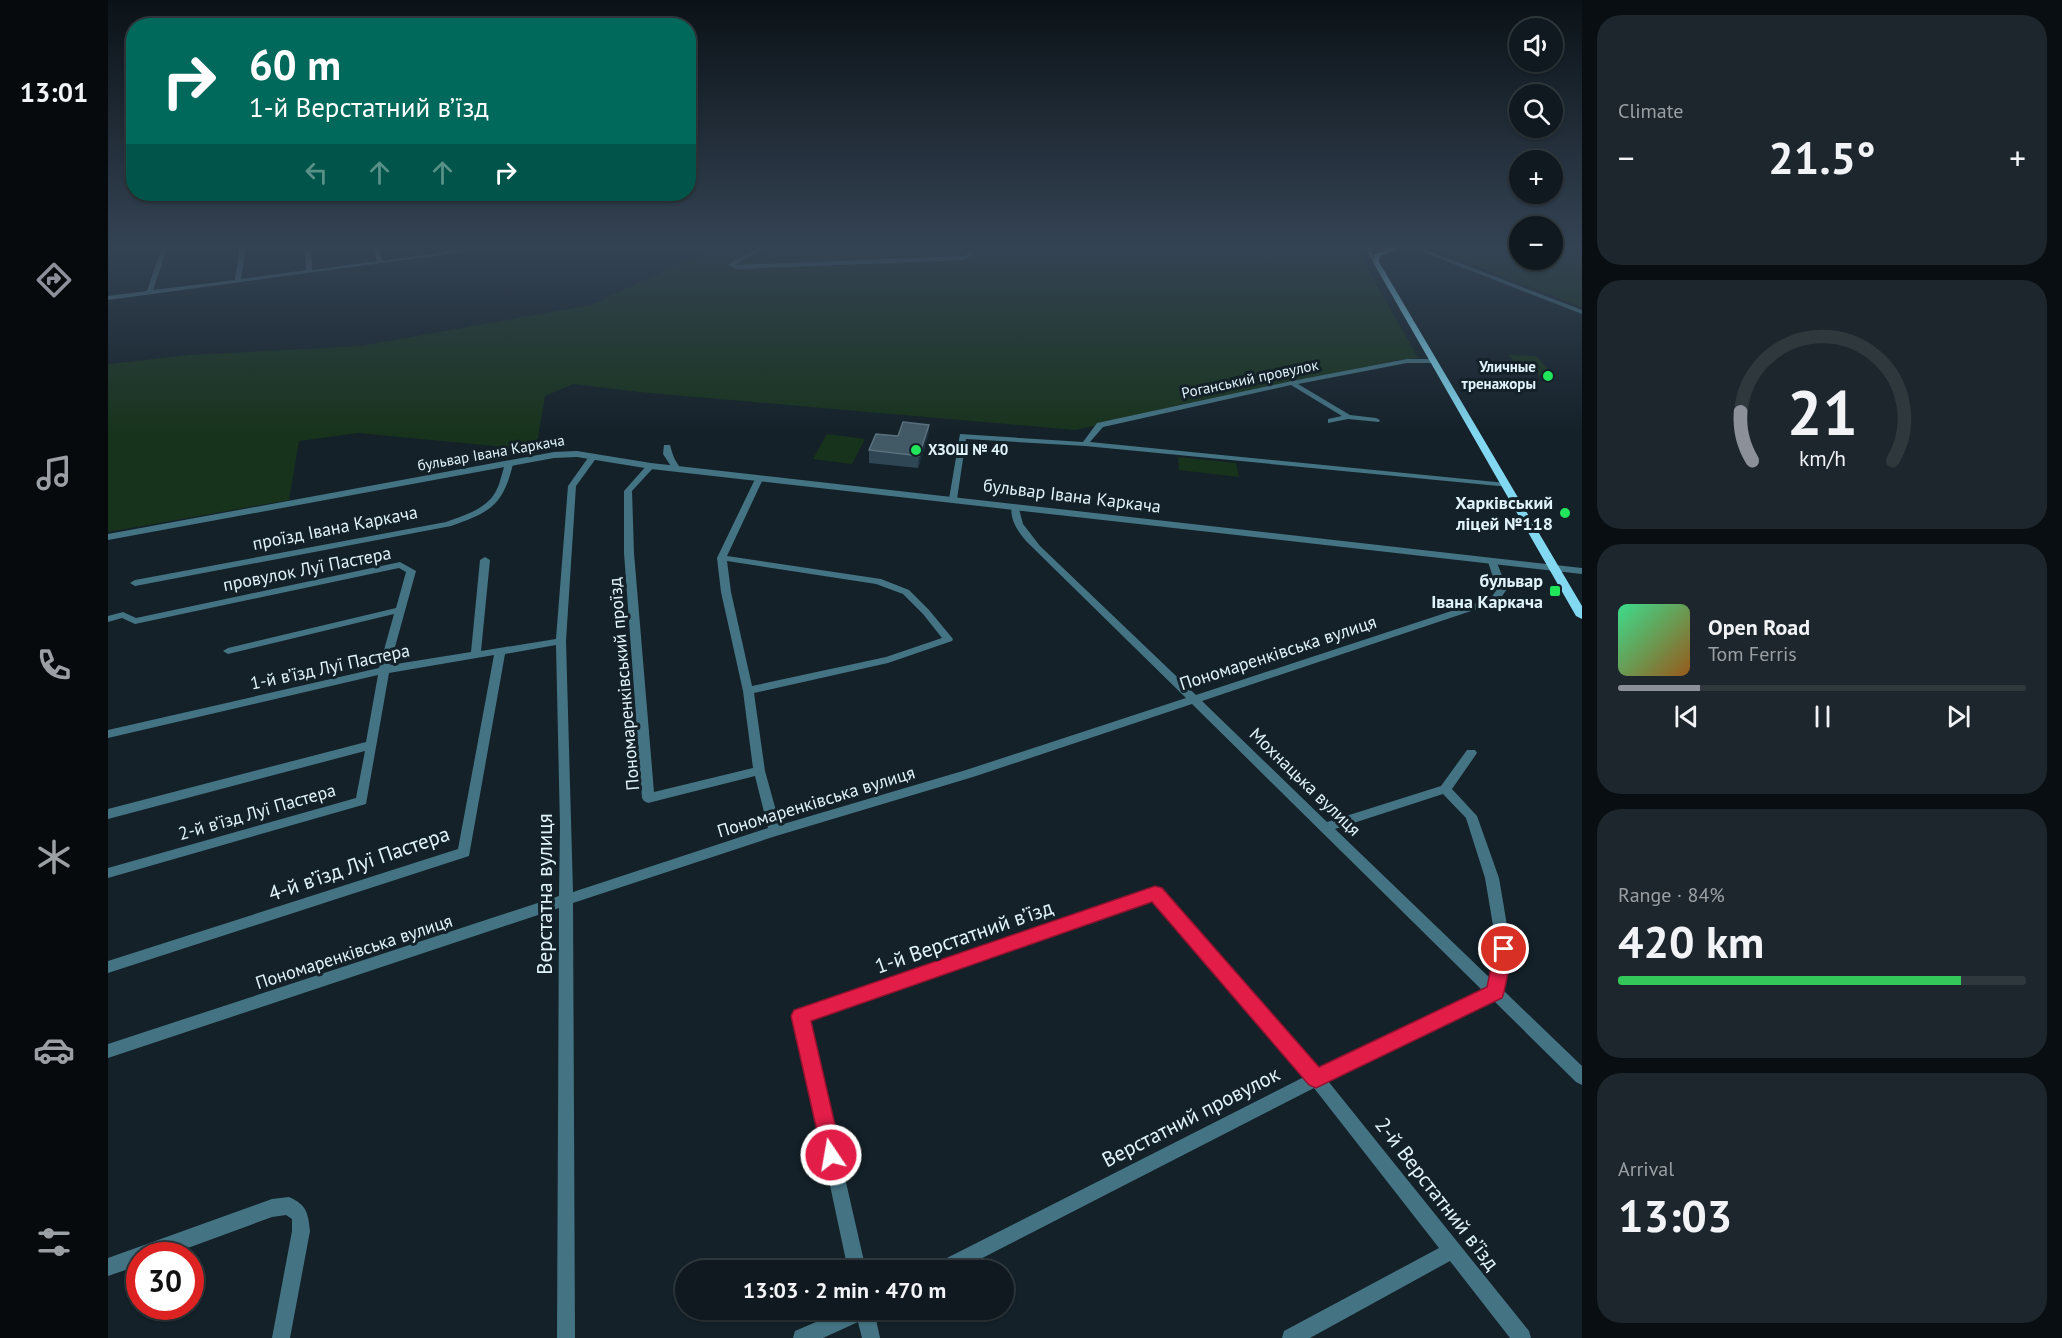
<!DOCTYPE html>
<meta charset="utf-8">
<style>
:root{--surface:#0f191f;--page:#1d262c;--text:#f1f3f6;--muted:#9ba0a4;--line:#2f383d;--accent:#8c9099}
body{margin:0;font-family:"PT Sans",sans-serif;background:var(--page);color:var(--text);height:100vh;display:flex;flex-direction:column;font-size:22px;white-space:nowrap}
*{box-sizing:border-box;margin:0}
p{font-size:20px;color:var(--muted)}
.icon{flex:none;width:33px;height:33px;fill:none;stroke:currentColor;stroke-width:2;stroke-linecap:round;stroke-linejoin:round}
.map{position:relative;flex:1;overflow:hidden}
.sheet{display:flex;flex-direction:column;gap:15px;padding:15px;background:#080e11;width:480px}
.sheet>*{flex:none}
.banner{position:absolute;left:18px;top:18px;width:570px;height:183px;border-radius:24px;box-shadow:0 2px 4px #0004,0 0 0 2px var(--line);background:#00695c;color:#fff;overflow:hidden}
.controls{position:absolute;left:1401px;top:18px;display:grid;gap:12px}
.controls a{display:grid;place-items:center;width:54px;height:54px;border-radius:50%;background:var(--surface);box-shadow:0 2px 4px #0004,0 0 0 2px var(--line);font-size:30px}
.speed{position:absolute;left:18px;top:1242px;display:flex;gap:12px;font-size:30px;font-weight:700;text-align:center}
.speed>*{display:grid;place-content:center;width:78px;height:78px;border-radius:50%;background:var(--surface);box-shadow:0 2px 4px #0004,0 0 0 2px var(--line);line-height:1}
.speed .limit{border:9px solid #d22;background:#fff;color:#111}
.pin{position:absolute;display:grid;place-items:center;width:51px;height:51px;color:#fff;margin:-26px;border:3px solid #fff;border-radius:50%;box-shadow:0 2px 6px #0007}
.me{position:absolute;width:66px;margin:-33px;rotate:348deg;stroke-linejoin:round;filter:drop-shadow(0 0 4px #0008)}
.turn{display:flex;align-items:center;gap:21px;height:126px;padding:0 24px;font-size:27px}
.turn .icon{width:78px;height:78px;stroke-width:2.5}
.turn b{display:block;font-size:42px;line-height:51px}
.lanes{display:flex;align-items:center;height:57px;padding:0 24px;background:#0003;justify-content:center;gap:30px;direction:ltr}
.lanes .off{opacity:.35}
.big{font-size:45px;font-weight:800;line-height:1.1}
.sheet .widget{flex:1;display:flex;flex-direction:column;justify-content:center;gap:9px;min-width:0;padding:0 21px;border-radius:24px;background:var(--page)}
.sheet .dial{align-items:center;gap:0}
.dial svg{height:156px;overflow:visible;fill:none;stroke:var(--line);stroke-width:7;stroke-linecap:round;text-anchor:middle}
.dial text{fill:var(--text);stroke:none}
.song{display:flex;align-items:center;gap:18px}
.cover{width:72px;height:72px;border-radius:9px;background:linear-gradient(135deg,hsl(150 70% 55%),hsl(30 70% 35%))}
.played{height:6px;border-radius:3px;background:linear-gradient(90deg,var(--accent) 20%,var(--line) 20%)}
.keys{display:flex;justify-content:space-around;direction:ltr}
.heat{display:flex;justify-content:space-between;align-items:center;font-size:33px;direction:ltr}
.charge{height:9px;border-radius:4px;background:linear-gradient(90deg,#34c759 84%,var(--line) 0)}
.trip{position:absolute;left:567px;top:1260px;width:339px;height:60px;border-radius:30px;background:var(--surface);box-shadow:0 2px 4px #0004,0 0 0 2px var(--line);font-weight:800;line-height:60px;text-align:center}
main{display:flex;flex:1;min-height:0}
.tabs{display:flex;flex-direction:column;width:108px;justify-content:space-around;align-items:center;background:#060a0c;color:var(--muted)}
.tabs .icon{width:42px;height:42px}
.tabs .active{color:var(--accent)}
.tabs b{font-size:27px;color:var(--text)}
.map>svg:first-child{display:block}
.green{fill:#18331c}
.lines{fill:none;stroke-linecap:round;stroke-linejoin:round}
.minor{fill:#447483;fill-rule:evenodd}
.tertiary{fill:#447483;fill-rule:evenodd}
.secondary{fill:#82d8f1;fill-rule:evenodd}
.wall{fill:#2f4655}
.shaded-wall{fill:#1c2f3c}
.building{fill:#425966;stroke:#5b717e;stroke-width:1.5}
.route{fill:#e11d48;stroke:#92132f;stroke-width:1.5}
.poi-dot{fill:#21e65b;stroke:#142129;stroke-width:2}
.labels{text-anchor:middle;stroke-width:6;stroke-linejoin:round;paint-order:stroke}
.far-poi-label{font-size:15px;font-weight:bold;fill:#e0f3fb;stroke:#142129;text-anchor:end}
.far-street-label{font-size:15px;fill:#e0f3fb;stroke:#142129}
.street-label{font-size:18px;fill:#e0f3fb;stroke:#142129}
.poi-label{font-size:18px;font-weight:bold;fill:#e0f3fb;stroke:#142129;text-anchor:end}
.near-street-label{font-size:21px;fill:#e0f3fb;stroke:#142129}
</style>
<main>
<nav class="tabs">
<b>13:01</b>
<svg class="icon active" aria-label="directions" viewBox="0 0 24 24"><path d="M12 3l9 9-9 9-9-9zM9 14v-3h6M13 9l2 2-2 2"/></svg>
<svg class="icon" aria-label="music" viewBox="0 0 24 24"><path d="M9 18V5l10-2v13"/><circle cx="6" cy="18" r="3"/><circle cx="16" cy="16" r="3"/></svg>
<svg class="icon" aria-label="phone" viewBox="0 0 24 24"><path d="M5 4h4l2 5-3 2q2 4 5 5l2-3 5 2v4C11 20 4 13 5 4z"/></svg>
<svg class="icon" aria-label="climate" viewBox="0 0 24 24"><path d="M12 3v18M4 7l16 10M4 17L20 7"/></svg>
<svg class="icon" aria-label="car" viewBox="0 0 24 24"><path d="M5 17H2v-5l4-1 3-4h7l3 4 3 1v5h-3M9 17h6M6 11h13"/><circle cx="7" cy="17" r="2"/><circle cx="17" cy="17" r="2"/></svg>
<svg class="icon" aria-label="filters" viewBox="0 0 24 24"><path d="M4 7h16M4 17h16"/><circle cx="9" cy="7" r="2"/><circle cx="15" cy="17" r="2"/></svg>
</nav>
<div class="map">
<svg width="1474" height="1338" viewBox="0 0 1474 1338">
<rect width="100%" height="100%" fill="#142129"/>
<g class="green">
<path d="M611 246H1247L1310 358 1290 360 967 430 531 392 465 384 437 396 428 450 250 433 191 441 181 500 0 532V364L82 355 253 346 483 305Z"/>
<path d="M1411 246 1412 260H1444L1445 246H1474V307L1318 247Z"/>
<path d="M1400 355 1428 356 1448 378H1435L1431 374 1419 373Z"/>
<path d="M719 434 757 439 744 464 705 459Z"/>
<path d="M1070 457 1128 463 1131 477 1071 470Z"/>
</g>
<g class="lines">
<g class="minor">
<path d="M54 246H60L45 290 127 280 132 246H138L133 279 198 270 197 246H203L204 270 269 261 265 246H271L274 261 352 250 355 252 0 300V296L39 291Z"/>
<path d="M654 246H660L627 265 855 256 864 252 867 254 856 260 629 269 619 265Z"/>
<path d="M1299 359H1324L1327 361 1324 363H1299L1190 384 1242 415 1268 418 1272 420 1271 422 1240 419 1220 423V419L1234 416 1183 385 995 427 982 442 1398 483 1402 485 1401 487 977 446 858 439 849 499 845 502 841 499 852 434 975 442 989 423 1184 381Z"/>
<path d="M556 445H562C565 456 566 459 573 469L572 471H566L555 454Z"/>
<path d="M482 455H488L489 457 468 486 458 641 465 892 660 828 647 776 540 803 536 801 534 798 516 553V491L540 464H546L547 466 524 491 526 553 546 792 645 768 635 691 613 592 609 558 648 477H654L655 479 619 556 773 579 801 590 821 610 845 639 844 641 780 663 646 693 657 771 672 825 858 770 1078 698 919 542C910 531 901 520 904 505H910L915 524 932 546 1088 695 1383 598 1389 589 1380 562 1382 560H1388L1399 589 1390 602 1094 701 1219 822 1333 786 1359 750H1367L1369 753 1344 789 1369 816 1391 878 1403 949 1395 990 1474 1066V1085L1468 1082 1385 1000 1220 1081 1421 1331 1423 1338H1402L1342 1261 1202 1338H1174L1176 1331 1331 1248 1206 1088 851 1270H824L827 1264 1196 1077 1044 899 701 1020 758 1270H740L686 1016 688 1011 1047 887 1052 889 1210 1070 1375 991 1084 704 865 777 668 836 465 903 467 1338H449L451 908 0 1058V1044L451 896 452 827 448 645 397 654 361 856 0 973V961L350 849 386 655 281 673 258 804 0 878V868L248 798 257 751 0 819V809L258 742 270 675 0 738V730L271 668 286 614 120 654 115 651 120 648 288 608 298 572 291 568 27 624 14 618 0 622V616L15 612 28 618 292 562 308 571 282 665 363 652 372 560 377 557 382 560 373 651 448 639 460 486ZM619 561 768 584 795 594 815 614 834 638 778 657 644 686 623 592ZM1335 794 1358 818 1377 878 1389 949 1383 979 1227 829Z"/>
<path d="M398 462H404L405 464C395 506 382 512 343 526L27 586 22 583 27 580 338 522C357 515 380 509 389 489 393 481 394 471 398 462Z"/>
<path d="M181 1197C199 1205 200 1213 202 1231L182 1338H164L184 1231V1219L178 1215 164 1217 58 1256H32V1265L0 1276V1258L164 1199Z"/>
<path d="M736 1310H766L772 1338H754L750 1322 715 1338H685L687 1331Z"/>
</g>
<g class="tertiary">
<path d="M1255 246H1261L1270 263H1266Z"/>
<path d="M1299 246H1308L1474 310V314Z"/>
<path d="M469 451 543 463 1474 568V574L543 469 469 457 446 458 0 540V534L446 452Z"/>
</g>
<path class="secondary" d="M1288 246H1297L1272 256 1271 262 1474 606V619L1468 616 1265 262 1267 254Z"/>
</g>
<path class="wall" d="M821 425 820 437 810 468 761 463V450L790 436Z"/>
<path class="shaded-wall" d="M821 425 820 437 810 468 811 456Z"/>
<path class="building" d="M795 422 821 425 811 456 761 450 768 434 790 436Z"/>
<linearGradient id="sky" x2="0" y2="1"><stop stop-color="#0b1217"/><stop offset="0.57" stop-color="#344354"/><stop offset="1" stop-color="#344354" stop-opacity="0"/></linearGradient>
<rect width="1474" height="434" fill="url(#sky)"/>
<path class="route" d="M1047 886 1054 888 1211 1067 1379 987 1387 949 1389 943 1396 941 1402 943 1405 949 1396 992 1394 998 1208 1088 1201 1085 1044 902 703 1021 734 1155 731 1162 723 1165 716 1162 683 1016 686 1010Z"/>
<g class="poi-dot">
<circle cx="1440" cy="376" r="6"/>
<circle cx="808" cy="450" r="6"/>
<circle cx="1457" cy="513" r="6"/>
<rect x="1441" y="585" width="12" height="12" rx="3"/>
</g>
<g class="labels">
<g class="far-poi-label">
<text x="1428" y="372">Уличные<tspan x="1428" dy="17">тренажоры</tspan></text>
<text x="820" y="455" text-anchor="start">ХЗОШ № 40</text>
</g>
<g class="far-street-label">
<text transform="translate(1142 379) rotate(-12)" y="5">Роганський провулок</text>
<text transform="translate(383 453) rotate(-10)" y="5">бульвар Івана Каркача</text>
</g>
<g class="street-label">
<text transform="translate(964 496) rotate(7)" y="6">бульвар Івана Каркача</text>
<text transform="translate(227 528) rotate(-11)" y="6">проїзд Івана Каркача</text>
<text transform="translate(199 569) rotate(-11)" y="6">провулок Луї Пастера</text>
<text transform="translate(1170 653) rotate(-18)" y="6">Пономаренківська вулиця</text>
<text transform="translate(222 667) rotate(-12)" y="6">1-й в’їзд Луї Пастера</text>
<text transform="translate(516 684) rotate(-95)" y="6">Пономаренківський проїзд</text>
<text transform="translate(1197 782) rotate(44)" y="6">Мохнацька вулиця</text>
<text transform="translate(708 802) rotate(-17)" y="6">Пономаренківська вулиця</text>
<text transform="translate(149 812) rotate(-16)" y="6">2-й в’їзд Луї Пастера</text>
<text transform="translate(246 952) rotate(-18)" y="6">Пономаренківська вулиця</text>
</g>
<g class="poi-label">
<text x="1445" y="509">Харківський<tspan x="1445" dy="21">ліцей №118</tspan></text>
<text x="1435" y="587">бульвар<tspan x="1435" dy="21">Івана Каркача</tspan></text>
</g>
<g class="near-street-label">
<text transform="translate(251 864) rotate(-19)" y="7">4-й в’їзд Луї Пастера</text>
<text transform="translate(437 894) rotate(-90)" y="7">Верстатна вулиця</text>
<text transform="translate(856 937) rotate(-19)" y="7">1-й Верстатний в’їзд</text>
<text transform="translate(1083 1117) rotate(-27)" y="7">Верстатний провулок</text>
<text transform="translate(1329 1194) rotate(52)" y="7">2-й Верстатний в’їзд</text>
</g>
</g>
</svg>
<div class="controls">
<a><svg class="icon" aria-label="sound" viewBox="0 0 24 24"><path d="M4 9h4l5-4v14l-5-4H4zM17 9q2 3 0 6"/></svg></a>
<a><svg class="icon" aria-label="search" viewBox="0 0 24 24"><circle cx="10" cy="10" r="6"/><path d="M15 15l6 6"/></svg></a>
<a>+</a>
<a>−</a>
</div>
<div class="speed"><div class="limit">30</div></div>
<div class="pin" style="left:1396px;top:949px;background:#d93025"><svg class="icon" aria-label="arrive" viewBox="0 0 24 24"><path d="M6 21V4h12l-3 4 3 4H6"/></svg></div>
<svg class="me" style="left:723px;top:1155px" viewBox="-20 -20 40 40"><circle r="17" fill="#e11d48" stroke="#fff" stroke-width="3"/><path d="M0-11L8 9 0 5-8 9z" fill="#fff"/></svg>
<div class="trip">13:03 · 2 min · 470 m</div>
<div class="banner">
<div class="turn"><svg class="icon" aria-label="right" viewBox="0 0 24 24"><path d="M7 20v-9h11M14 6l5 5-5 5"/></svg><div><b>60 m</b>1-й Верстатний в’їзд</div></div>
<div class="lanes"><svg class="icon off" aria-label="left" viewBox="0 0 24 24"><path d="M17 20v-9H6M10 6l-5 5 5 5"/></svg><svg class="icon off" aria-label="ahead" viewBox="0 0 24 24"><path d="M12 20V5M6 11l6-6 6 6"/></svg><svg class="icon off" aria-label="ahead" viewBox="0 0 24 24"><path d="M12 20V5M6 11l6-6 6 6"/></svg><svg class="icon" aria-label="right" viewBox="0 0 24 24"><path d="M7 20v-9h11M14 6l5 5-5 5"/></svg></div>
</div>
</div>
<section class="sheet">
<div class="widget"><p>Climate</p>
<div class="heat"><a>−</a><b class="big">21.5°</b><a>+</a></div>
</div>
<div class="widget dial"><svg viewBox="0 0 100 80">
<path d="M14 69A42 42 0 1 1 86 69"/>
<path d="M14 69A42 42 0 0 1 8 44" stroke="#8c9099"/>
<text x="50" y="56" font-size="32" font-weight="700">21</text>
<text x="50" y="72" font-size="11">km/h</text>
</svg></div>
<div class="widget">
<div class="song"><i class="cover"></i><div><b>Open Road</b><p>Tom Ferris</p></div></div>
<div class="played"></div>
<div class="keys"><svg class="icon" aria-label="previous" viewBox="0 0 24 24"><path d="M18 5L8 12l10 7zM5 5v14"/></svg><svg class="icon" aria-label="pause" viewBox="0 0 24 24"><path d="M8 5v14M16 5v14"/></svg><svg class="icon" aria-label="next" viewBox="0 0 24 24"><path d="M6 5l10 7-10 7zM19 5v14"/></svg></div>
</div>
<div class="widget"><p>Range · 84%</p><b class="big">420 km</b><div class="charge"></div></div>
<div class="widget"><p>Arrival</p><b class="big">13:03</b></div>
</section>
</main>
